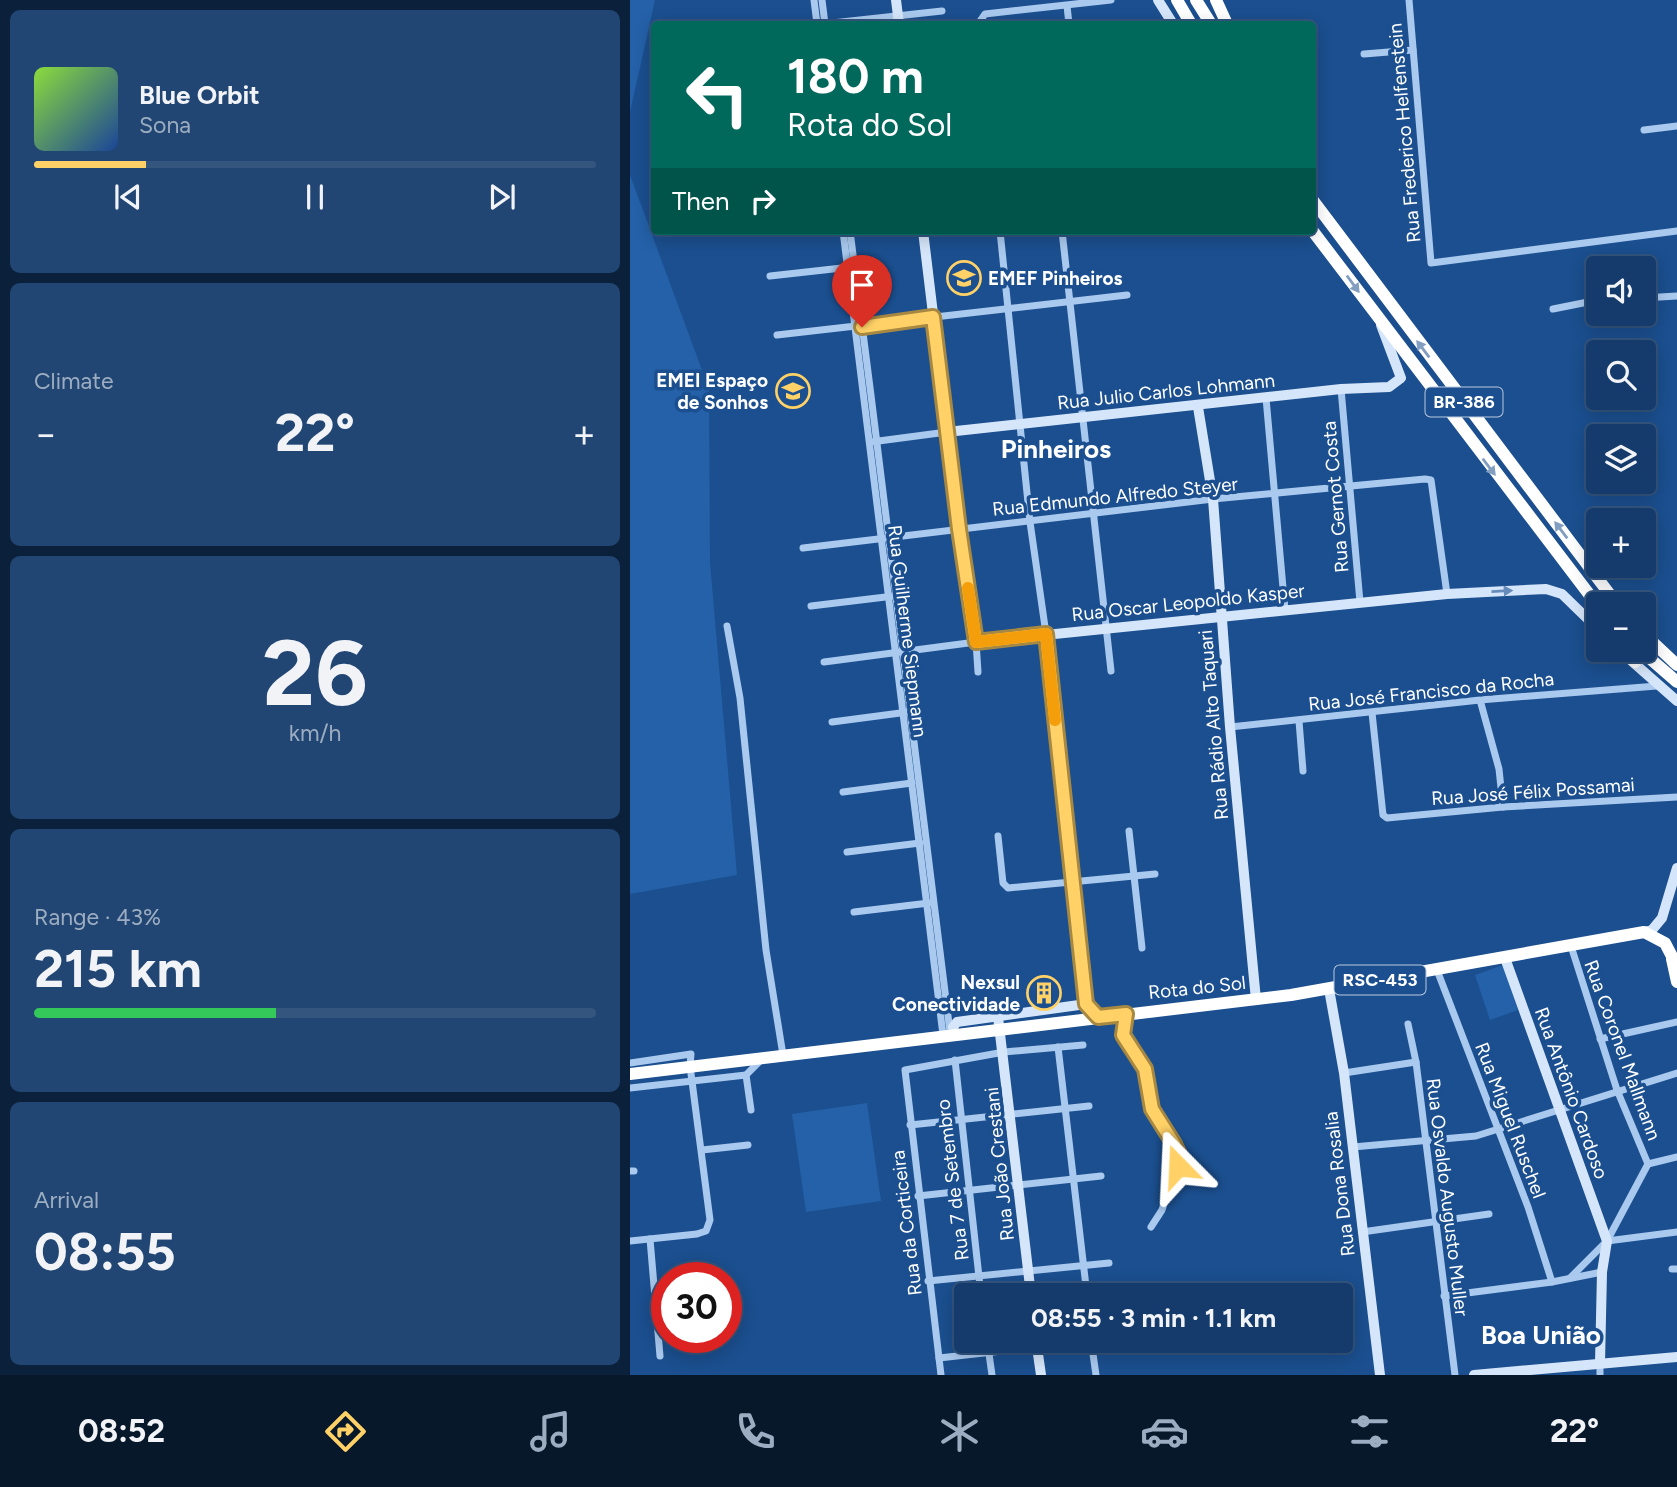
<!DOCTYPE html>
<meta charset="utf-8">
<style>
:root{--surface:#143b6b;--page:#214673;--text:#f1f3f6;--muted:#9dadc1;--line:#33557e;--accent:#ffd166}
body{margin:0;font-family:Figtree,sans-serif;background:var(--page);color:var(--text);height:100vh;display:flex;flex-direction:column;font-size:26px;white-space:nowrap}
*{box-sizing:border-box;margin:0}
p{font-size:23px;color:var(--muted)}
.icon{flex:none;width:38px;height:38px;fill:none;stroke:currentColor;stroke-width:2;stroke-linecap:round;stroke-linejoin:round}
.map{position:relative;flex:1;overflow:hidden}
.sheet{display:flex;flex-direction:column;gap:10px;padding:10px;background:#0b203b;width:630px}
.sheet>*{flex:none}
.banner{position:absolute;left:21px;top:21px;width:665px;height:214px;border-radius:7px;box-shadow:0 4px 18px #0003,0 0 0 2px var(--line);background:#00695c;color:#fff;overflow:hidden}
.controls{position:absolute;left:956px;top:256px;display:grid;gap:14px}
.controls a{display:grid;place-items:center;width:70px;height:70px;border-radius:7px;background:var(--surface);box-shadow:0 4px 18px #0003,0 0 0 2px var(--line);font-size:35px}
.speed{position:absolute;left:21px;top:1262px;display:flex;gap:14px;font-size:35px;font-weight:700;text-align:center}
.speed>*{display:grid;place-content:center;width:91px;height:91px;border-radius:50%;background:var(--surface);box-shadow:0 4px 18px #0003,0 0 0 2px var(--line);line-height:1}
.speed .limit{border:10px solid #d22;background:#fff;color:#111}
.pin{position:absolute;display:grid;place-items:center;width:60px;height:60px;color:#fff;margin:-72px -30px;border-radius:50% 50% 50% 0;rotate:-45deg;box-shadow:0 0 7px #0007}
.pin .icon{rotate:45deg}
.me{position:absolute;width:77px;margin:-38px;rotate:339deg;stroke-linejoin:round;filter:drop-shadow(0 0 5px #0008)}
.turn{display:flex;align-items:center;gap:24px;height:147px;padding:0 21px;font-size:32px}
.turn .icon{width:91px;height:91px;stroke-width:2.5}
.turn b{display:block;font-size:49px;line-height:60px}
.then{display:flex;align-items:center;height:66px;padding:0 21px;background:#0003;gap:14px;font-size:26px}
.big{font-size:52px;font-weight:700;line-height:1.1}
.sheet .widget{flex:1;display:flex;flex-direction:column;justify-content:center;gap:10px;min-width:0;padding:0 24px;border-radius:10px;background:var(--page)}
.sheet .dial{align-items:center;gap:0}
.dial b{font-size:91px;line-height:1}
.song{display:flex;align-items:center;gap:21px}
.cover{width:84px;height:84px;border-radius:10px;background:linear-gradient(135deg,hsl(90 70% 55%),hsl(220 70% 35%))}
.played{height:7px;border-radius:4px;background:linear-gradient(90deg,var(--accent) 20%,var(--line) 20%)}
.keys{display:flex;justify-content:space-around;direction:ltr}
.heat{display:flex;justify-content:space-between;align-items:center;font-size:38px;direction:ltr}
.charge{height:10px;border-radius:5px;background:linear-gradient(90deg,#34c759 43%,var(--line) 0)}
.trip{position:absolute;left:324px;top:1283px;width:399px;height:70px;border-radius:7px;background:var(--surface);box-shadow:0 4px 18px #0003,0 0 0 2px var(--line);font-weight:700;line-height:70px;text-align:center}
.tabs{display:flex;height:112px;justify-content:space-around;align-items:center;background:#08182b;color:var(--muted)}
.tabs .icon{width:49px;height:49px}
.tabs .on{color:var(--accent)}
.tabs b{font-size:32px;color:var(--text)}
main{display:flex;flex:1;min-height:0}
.map>svg:first-child{display:block}
.green{fill:#2461a8}
.lines{fill:none;stroke-linecap:round;stroke-linejoin:round}
.street{stroke:#a9c9ee;stroke-width:7}
.secondary{stroke:#d6e6fa;stroke-width:10}
.highway{stroke:#fff;stroke-width:12}
.oneway{fill:#829ec1}
.oneway2{fill:#668bba}
.route-casing{stroke:#a68842;stroke-width:18}
.route{stroke:#ffd166;stroke-width:12}
.slow{stroke:#f59e0b;stroke-width:12}
.labels{text-anchor:middle;stroke-width:7;stroke-linejoin:round;paint-order:stroke}
.shield{fill:#1b4f8f;stroke:#bbcadd;stroke-width:2}
.shield-label{font-size:18px;font-weight:bold;fill:#fff}
.street-label{font-size:19px;fill:#fff;stroke:#1b4f8f}
.poi-label{font-size:19px;font-weight:bold;fill:#fff;stroke:#1b4f8f;text-anchor:end}
.district-label{font-size:26px;font-weight:bold;fill:#fff;stroke:#1b4f8f}
</style>
<main>
<section class="sheet">
<div class="widget">
<div class="song"><i class="cover"></i><div><b>Blue Orbit</b><p>Sona</p></div></div>
<div class="played"></div>
<div class="keys"><svg class="icon" aria-label="previous" viewBox="0 0 24 24"><path d="M18 5L8 12l10 7zM5 5v14"/></svg><svg class="icon" aria-label="pause" viewBox="0 0 24 24"><path d="M8 5v14M16 5v14"/></svg><svg class="icon" aria-label="next" viewBox="0 0 24 24"><path d="M6 5l10 7-10 7zM19 5v14"/></svg></div>
</div>
<div class="widget"><p>Climate</p>
<div class="heat"><a>−</a><b class="big">22°</b><a>+</a></div>
</div>
<div class="widget dial"><b>26</b><p>km/h</p></div>
<div class="widget"><p>Range · 43%</p><b class="big">215 km</b><div class="charge"></div></div>
<div class="widget"><p>Arrival</p><b class="big">08:55</b></div>
</section>
<div class="map">
<svg width="1047" height="1375" viewBox="0 0 1047 1375">
<rect width="100%" height="100%" fill="#1b4f8f"/>
<g class="green">
<path d="M0 0H25L0 112Z"/>
<path d="M0 175 79 389 80 562 107 875 0 894Z"/>
<path d="M873 965 888 1010 860 1020 845 975Z"/>
<path d="M237 1103 251 1201 176 1212 162 1114Z"/>
</g>
<g class="lines">
<g class="street">
<path d="M184 0 187 24"/>
<path d="M192 0 195 24"/>
<path d="M779 0 801 263 1047 231"/>
<path d="M437 6 439 24"/>
<path d="M193 24 312 11"/>
<path d="M348 24 355 14 481 0"/>
<path d="M734 54 783 50"/>
<path d="M1014 130 1047 126"/>
<path d="M213 231 313 1035"/>
<path d="M220 231C254 498 289 765 320 1032"/>
<path d="M370 231 400 522 416 634"/>
<path d="M432 231 481 671"/>
<path d="M140 276 221 267"/>
<path d="M1013 298 1047 296"/>
<path d="M923 309 968 300"/>
<path d="M147 335 497 295"/>
<path d="M711 389 730 602"/>
<path d="M636 398 655 610"/>
<path d="M241 442 317 432"/>
<path d="M173 548 583 499 795 479 801 480 817 594"/>
<path d="M181 606 264 596"/>
<path d="M97 626 110 698 136 950 153 1055"/>
<path d="M194 662 346 642 348 672"/>
<path d="M850 700 869 769 873 807"/>
<path d="M742 713 753 815 757 818 873 807 1047 797"/>
<path d="M669 721 673 771"/>
<path d="M202 722 278 712"/>
<path d="M600 727 850 700 1027 686"/>
<path d="M213 792 282 783"/>
<path d="M499 831 512 948"/>
<path d="M368 836 373 883 378 888 525 874"/>
<path d="M217 852 290 843"/>
<path d="M224 912 299 903"/>
<path d="M941 946 987 1090 1018 1164"/>
<path d="M807 970 898 1207 922 1282"/>
<path d="M496 1015 493 1035 512 1062 525 1117 549 1157 532 1210 521 1227"/>
<path d="M778 1024 786 1062 825 1375"/>
<path d="M970 1039 1047 1022"/>
<path d="M428 1047 457 1295"/>
<path d="M325 1060 351 1295"/>
<path d="M0 1063 61 1054 60 1066 80 1220 76 1231 67 1234 0 1241"/>
<path d="M714 1073 786 1062"/>
<path d="M116 1075 121 1110"/>
<path d="M0 1088 116 1075 132 1059"/>
<path d="M280 1125 459 1106"/>
<path d="M723 1147 846 1136 1047 1073"/>
<path d="M72 1150 118 1145"/>
<path d="M0 1171H4"/>
<path d="M288 1196 471 1176"/>
<path d="M732 1232 859 1214"/>
<path d="M20 1239 30 1356"/>
<path d="M977 1241 1047 1232"/>
<path d="M1042 1269H1047"/>
<path d="M940 1278 977 1241 1018 1164 1047 1157"/>
<path d="M298 1281 479 1263"/>
<path d="M814 1296 922 1282 972 1272"/>
<path d="M357 1340 362 1375"/>
<path d="M461 1340 466 1375"/>
<path d="M309 1358 471 1340"/>
<path d="M970 1363V1375"/>
<path d="M311 1375 275 1070 374 1052 453 1045"/>
</g>
<g class="secondary">
<path d="M266 0 269 24"/>
<path d="M528 0 543 24"/>
<path d="M293 231 329 529 346 642 817 594 916 589 932 594 968 629"/>
<path d="M568 407 583 499 600 727 626 1000"/>
<path d="M317 432 711 389 759 387 771 378 751 325"/>
<path d="M416 634 456 1004"/>
<path d="M988 649 1047 701"/>
<path d="M1014 932 1022 930 1032 918 1047 868"/>
<path d="M875 958 977 1241 972 1272 970 1363"/>
<path d="M699 989 714 1073 750 1375"/>
<path d="M368 1017 401 1295"/>
<path d="M325 1034 323 1027 327 1022 456 1004"/>
<path d="M406 1340 411 1375"/>
<path d="M844 1375 1047 1357"/>
</g>
<g class="highway">
<path d="M547 0 561 24"/>
<path d="M566 0 581 24"/>
<path d="M586 0 597 24"/>
<path d="M682 199 987 604"/>
<path d="M682 230 968 606"/>
<path d="M1013 633 1047 665"/>
<path d="M995 649 1005 662"/>
<path d="M1009 649 1047 682"/>
<path d="M1042 959 1047 982"/>
<path d="M0 1074 661 995 1014 932 1035 943 1047 966"/>
</g>
</g>
<defs><path id="oneway-solid" d="M-6-.8H1V-3.2L6.5 0L1 3.2V.8H-6Z" transform="scale(1.75)"/></defs>
<g class="oneway">
<use href="#oneway-solid" transform="translate(723 284) rotate(54)"/>
<use href="#oneway-solid" transform="translate(793 349) rotate(-127)"/>
<use href="#oneway-solid" transform="translate(859 467) rotate(53)"/>
<use href="#oneway-solid" transform="translate(931 530) rotate(-127)"/>
</g>
<use class="oneway2" href="#oneway-solid" transform="translate(872 591) rotate(-3)"/>
<g class="lines">
<g class="route-casing">
<path id="route" d="M232 327 303 317 329 529 346 642 416 634 456 1004 468 1017 496 1014 493 1035 515 1069 522 1109 544 1144 550 1157 548 1166"/>
</g>
<use href="#route" class="route"/>
<path class="slow" d="M338 588 346 642 416 634 425 720"/>
</g>
<defs>
<g id="school-ring" transform="scale(1.75)"><circle r="9.5" fill="#1b4f8f" stroke="#ffd166" stroke-width="1.5"/><path d="M0-5L7-2L0 1L-7-2ZM-4 1L0 2.5L4 1V4Q0 6-4 4Z" fill="#ffd166"/></g>
<g id="building-ring" transform="scale(1.75)"><circle r="9.5" fill="#1b4f8f" stroke="#ffd166" stroke-width="1.5"/><path d="M-4-6H4V6H1V3H-1V6H-4ZM-2.5-4.3h1.7v1.8h-1.7ZM.8-4.3h1.7v1.8H.8ZM-2.5-1h1.7V.8h-1.7ZM.8-1h1.7V.8H.8Z" fill="#ffd166"/></g>
</defs>
<g fill-rule="evenodd">
<use href="#school-ring" x="334" y="278"/>
<use href="#school-ring" x="163" y="391"/>
<use href="#building-ring" x="414" y="993"/>
</g>
<g class="labels">
<g class="shield">
<rect x="795.5" y="387.5" width="77" height="29" rx="5"/>
<rect x="704.5" y="965.5" width="91" height="29" rx="5"/>
</g>
<g class="shield-label">
<text x="834" y="408">BR-386</text>
<text x="750" y="986">RSC-453</text>
</g>
<g class="street-label">
<text transform="translate(774 133) rotate(-95)" y="7">Rua Frederico Helfenstein</text>
<text transform="translate(536 391) rotate(-6)" y="7">Rua Julio Carlos Lohmann</text>
<text transform="translate(485 496) rotate(-6)" y="7">Rua Edmundo Alfredo Steyer</text>
<text transform="translate(705 497) rotate(-95)" y="7">Rua Gernot Costa</text>
<text transform="translate(558 602) rotate(-6)" y="7">Rua Oscar Leopoldo Kasper</text>
<text transform="translate(278 631) rotate(83)" y="7">Rua Guilherme Siepmann</text>
<text transform="translate(801 691) rotate(-6)" y="7">Rua José Francisco da Rocha</text>
<text transform="translate(583 725) rotate(-95)" y="7">Rua Rádio Alto Taquari</text>
<text transform="translate(903 791) rotate(-4)" y="7">Rua José Félix Possamai</text>
<text transform="translate(567 987) rotate(-6)" y="7">Rota do Sol</text>
<text transform="translate(993 1050) rotate(70)" y="7">Rua Coronel Mallmann</text>
<text transform="translate(942 1093) rotate(70)" y="7">Rua Antônio Cardoso</text>
<text transform="translate(881 1120) rotate(69)" y="7">Rua Miguel Ruschel</text>
<text transform="translate(369 1164) rotate(-96)" y="7">Rua João Crestani</text>
<text transform="translate(322 1180) rotate(-97)" y="7">Rua 7 de Setembro</text>
<text transform="translate(709 1184) rotate(-97)" y="7">Rua Dona Rosalia</text>
<text transform="translate(818 1197) rotate(83)" y="7">Rua Osvaldo Augusto Muller</text>
<text transform="translate(276 1223) rotate(-97)" y="7">Rua da Corticeira</text>
</g>
<g class="poi-label">
<text x="358" y="285" text-anchor="start">EMEF Pinheiros</text>
<text x="138" y="387">EMEI Espaço<tspan x="138" dy="22">de Sonhos</tspan></text>
<text x="390" y="989">Nexsul<tspan x="390" dy="22">Conectividade</tspan></text>
</g>
<g class="district-label">
<text x="426" y="458">Pinheiros</text>
<text x="911" y="1344">Boa União</text>
</g>
</g>
</svg>
<div class="controls">
<a><svg class="icon" aria-label="sound" viewBox="0 0 24 24"><path d="M4 9h4l5-4v14l-5-4H4zM17 9q2 3 0 6"/></svg></a>
<a><svg class="icon" aria-label="search" viewBox="0 0 24 24"><circle cx="10" cy="10" r="6"/><path d="M15 15l6 6"/></svg></a>
<a><svg class="icon" aria-label="layers" viewBox="0 0 24 24"><path d="M12 4l9 5-9 5-9-5zM3 14l9 5 9-5"/></svg></a>
<a>+</a>
<a>−</a>
</div>
<div class="speed"><div class="limit">30</div></div>
<div class="pin" style="left:232px;top:327px;background:#d93025"><svg class="icon" aria-label="arrive" viewBox="0 0 24 24"><path d="M6 21V4h12l-3 4 3 4H6"/></svg></div>
<svg class="me" style="left:548px;top:1166px" viewBox="-20 -20 40 40"><path d="M0-17L14 15 0 8-14 15z" fill="#ffd166" stroke="#fff" stroke-width="4"/></svg>
<div class="trip">08:55 · 3 min · 1.1 km</div>
<div class="banner">
<div class="turn"><svg class="icon" aria-label="left" viewBox="0 0 24 24"><path d="M17 20v-9H6M10 6l-5 5 5 5"/></svg><div><b>180 m</b>Rota do Sol</div></div>
<div class="then">Then<svg class="icon" aria-label="right" viewBox="0 0 24 24"><path d="M7 20v-9h11M14 6l5 5-5 5"/></svg></div>
</div>
</div>
</main>
<nav class="tabs">
<b>08:52</b>
<svg class="icon on" aria-label="directions" viewBox="0 0 24 24"><path d="M12 3l9 9-9 9-9-9zM9 14v-3h6M13 9l2 2-2 2"/></svg>
<svg class="icon" aria-label="music" viewBox="0 0 24 24"><path d="M9 18V5l10-2v13"/><circle cx="6" cy="18" r="3"/><circle cx="16" cy="16" r="3"/></svg>
<svg class="icon" aria-label="phone" viewBox="0 0 24 24"><path d="M5 4h4l2 5-3 2q2 4 5 5l2-3 5 2v4C11 20 4 13 5 4z"/></svg>
<svg class="icon" aria-label="climate" viewBox="0 0 24 24"><path d="M12 3v18M4 7l16 10M4 17L20 7"/></svg>
<svg class="icon" aria-label="car" viewBox="0 0 24 24"><path d="M5 17H2v-5l4-1 3-4h7l3 4 3 1v5h-3M9 17h6M6 11h13"/><circle cx="7" cy="17" r="2"/><circle cx="17" cy="17" r="2"/></svg>
<svg class="icon" aria-label="filters" viewBox="0 0 24 24"><path d="M4 7h16M4 17h16"/><circle cx="9" cy="7" r="2"/><circle cx="15" cy="17" r="2"/></svg>
<b>22°</b>
</nav>
